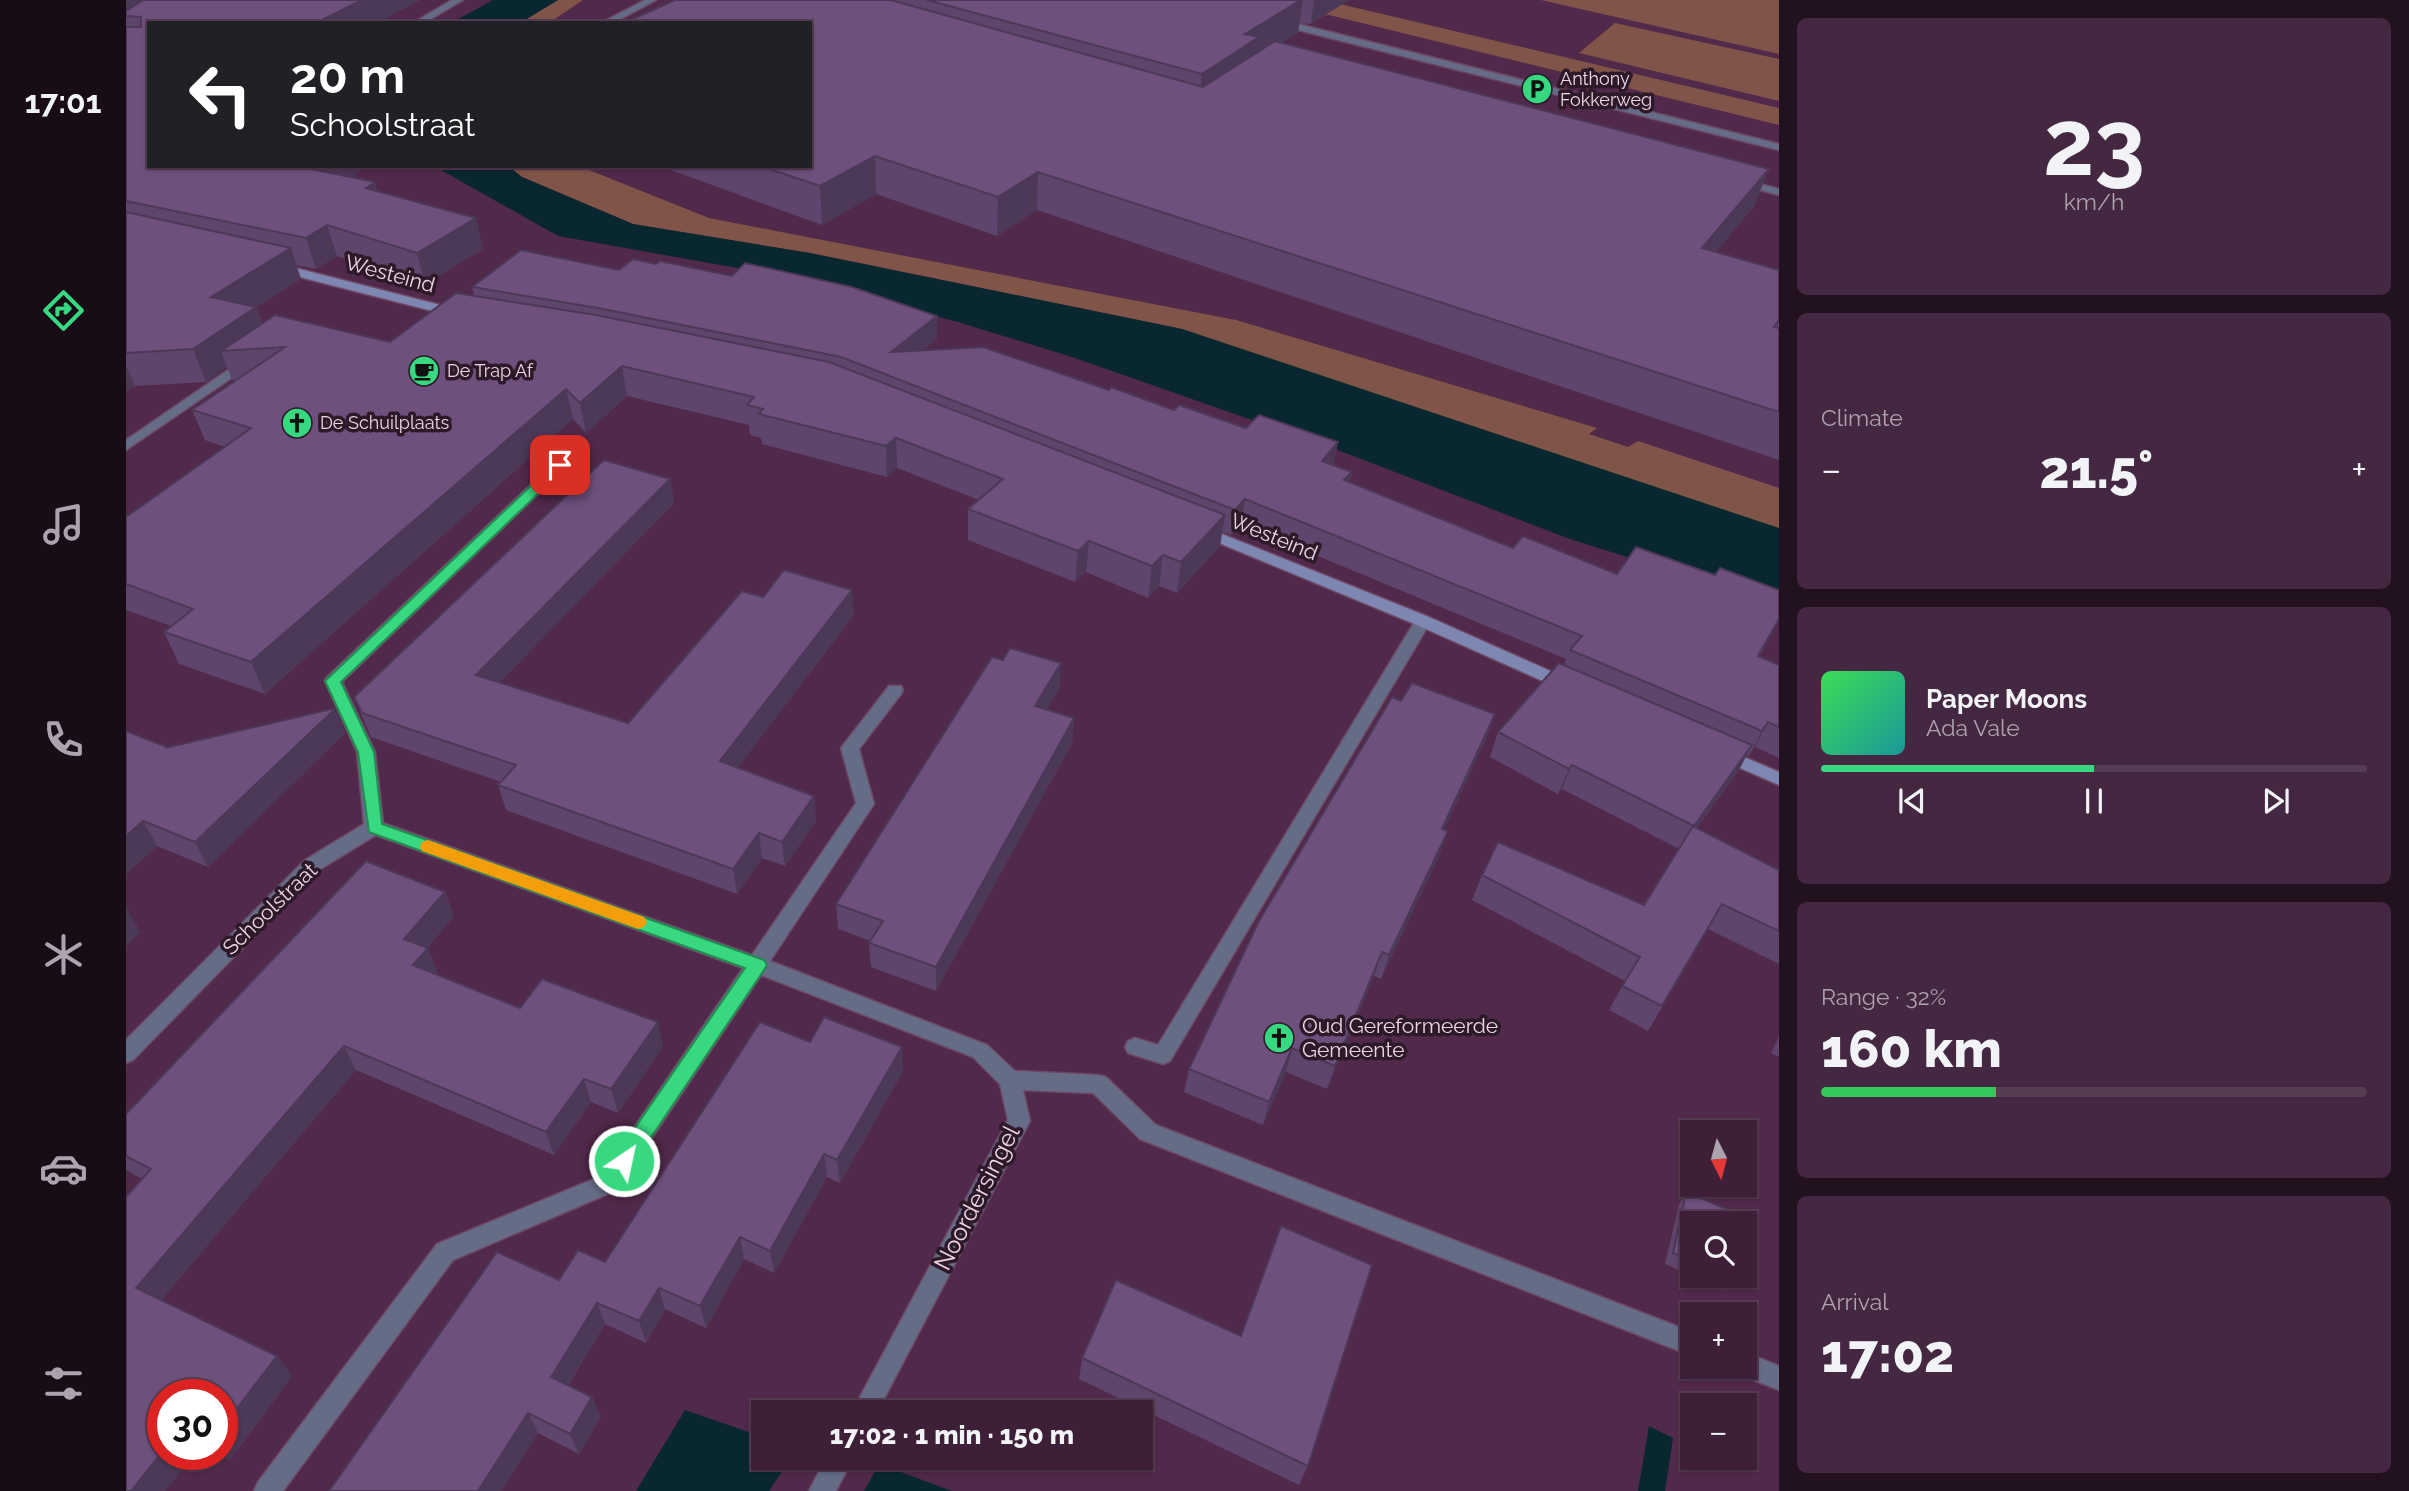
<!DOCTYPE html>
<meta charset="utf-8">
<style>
:root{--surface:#3d1f38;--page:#442740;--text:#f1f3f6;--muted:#ada2ae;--line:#563d53;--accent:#38d880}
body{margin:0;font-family:Raleway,sans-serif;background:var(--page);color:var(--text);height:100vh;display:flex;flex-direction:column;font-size:26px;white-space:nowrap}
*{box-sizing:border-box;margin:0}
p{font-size:23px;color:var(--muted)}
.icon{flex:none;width:38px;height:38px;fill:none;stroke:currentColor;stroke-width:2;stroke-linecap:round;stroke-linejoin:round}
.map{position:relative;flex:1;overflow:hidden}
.details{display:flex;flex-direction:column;gap:18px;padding:18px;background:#22111f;width:630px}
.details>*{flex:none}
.top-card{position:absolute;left:21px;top:21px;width:665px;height:147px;border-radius:0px;box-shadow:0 2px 5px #0004,0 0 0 2px var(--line);background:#202124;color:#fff;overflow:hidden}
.needle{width:46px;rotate:174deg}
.tools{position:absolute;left:1554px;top:1120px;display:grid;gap:14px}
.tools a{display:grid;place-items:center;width:77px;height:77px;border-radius:0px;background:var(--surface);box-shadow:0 2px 5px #0004,0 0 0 2px var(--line);font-size:35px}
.speed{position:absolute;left:21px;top:1379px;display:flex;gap:14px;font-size:35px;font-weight:700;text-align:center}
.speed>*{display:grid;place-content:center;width:91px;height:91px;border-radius:50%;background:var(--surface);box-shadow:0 2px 5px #0004,0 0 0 2px var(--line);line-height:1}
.speed .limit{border:10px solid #d22;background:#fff;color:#111}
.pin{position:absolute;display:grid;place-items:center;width:60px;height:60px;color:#fff;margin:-30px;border-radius:14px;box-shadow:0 4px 10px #0006}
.me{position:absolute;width:77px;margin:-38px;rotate:34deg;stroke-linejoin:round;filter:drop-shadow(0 0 5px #0008)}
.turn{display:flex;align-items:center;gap:24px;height:147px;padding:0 28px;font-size:32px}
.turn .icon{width:91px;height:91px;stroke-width:2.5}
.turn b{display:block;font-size:49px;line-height:60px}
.big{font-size:52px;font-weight:800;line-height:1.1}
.details .widget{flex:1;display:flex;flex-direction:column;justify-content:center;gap:10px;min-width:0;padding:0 24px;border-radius:10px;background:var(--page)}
.details .dial{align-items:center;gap:0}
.dial b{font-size:91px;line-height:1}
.song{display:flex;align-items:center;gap:21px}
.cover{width:84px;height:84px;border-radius:10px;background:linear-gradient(135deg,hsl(130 70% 55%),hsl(180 70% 35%))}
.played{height:7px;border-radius:4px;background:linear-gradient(90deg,var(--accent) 50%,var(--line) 50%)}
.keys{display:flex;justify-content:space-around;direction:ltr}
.heat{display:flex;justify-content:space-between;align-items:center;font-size:38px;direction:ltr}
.charge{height:10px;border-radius:5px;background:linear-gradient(90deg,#34c759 32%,var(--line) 0)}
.trip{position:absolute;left:625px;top:1400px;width:402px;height:70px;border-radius:0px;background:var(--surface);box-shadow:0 2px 5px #0004,0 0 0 2px var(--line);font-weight:800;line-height:70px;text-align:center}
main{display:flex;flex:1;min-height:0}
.menu{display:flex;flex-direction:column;width:126px;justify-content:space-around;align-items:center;background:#180c16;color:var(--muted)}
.menu .icon{width:49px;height:49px}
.menu .selected{color:var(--accent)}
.menu b{font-size:32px;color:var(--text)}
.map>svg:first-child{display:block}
.green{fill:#815449}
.water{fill:#08272e}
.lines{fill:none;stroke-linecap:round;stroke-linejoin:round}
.lane-casing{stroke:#6d4866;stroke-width:3}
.street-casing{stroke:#6d4866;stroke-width:3}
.secondary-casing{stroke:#6d4866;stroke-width:3}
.lane{fill:#656c86;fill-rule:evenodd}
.street{fill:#656c86;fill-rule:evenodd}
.secondary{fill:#7d87b1;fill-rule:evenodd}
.wall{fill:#5e456b}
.shaded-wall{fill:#4c3857}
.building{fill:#6d507c;stroke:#4c3857;stroke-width:2}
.route{fill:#38d880;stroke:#248c53;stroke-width:2}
.slow{fill:#f59e0b}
.labels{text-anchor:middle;stroke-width:7;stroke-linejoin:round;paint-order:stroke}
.far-poi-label{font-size:18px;fill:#ecd3e6;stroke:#2c1a29;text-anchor:start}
.street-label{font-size:21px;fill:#ecd3e6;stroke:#2c1a29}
.poi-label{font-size:21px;fill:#ecd3e6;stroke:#2c1a29;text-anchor:start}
.near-street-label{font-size:24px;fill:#ecd3e6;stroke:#2c1a29}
</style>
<main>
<nav class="menu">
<b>17:01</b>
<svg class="icon selected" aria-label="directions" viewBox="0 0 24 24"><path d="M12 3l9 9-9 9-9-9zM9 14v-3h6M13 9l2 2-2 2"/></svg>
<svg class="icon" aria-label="music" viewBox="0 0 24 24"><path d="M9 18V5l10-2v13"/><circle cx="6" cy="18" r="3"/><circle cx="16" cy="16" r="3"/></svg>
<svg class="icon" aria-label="phone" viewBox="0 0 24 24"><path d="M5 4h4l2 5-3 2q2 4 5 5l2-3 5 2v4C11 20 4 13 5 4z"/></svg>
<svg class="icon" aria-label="climate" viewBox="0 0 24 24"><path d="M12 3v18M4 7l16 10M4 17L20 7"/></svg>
<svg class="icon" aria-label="car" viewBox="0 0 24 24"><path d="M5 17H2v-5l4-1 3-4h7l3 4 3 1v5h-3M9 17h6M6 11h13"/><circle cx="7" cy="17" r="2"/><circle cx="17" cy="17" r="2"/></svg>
<svg class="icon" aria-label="filters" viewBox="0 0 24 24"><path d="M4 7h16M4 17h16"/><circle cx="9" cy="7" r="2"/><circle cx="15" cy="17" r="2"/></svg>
</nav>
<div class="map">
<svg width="1653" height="1491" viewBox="0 0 1653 1491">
<rect width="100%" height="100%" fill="#51294a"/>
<g class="green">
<path d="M432 0H457L423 23H394Z"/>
<path d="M1197 0 1653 108V125L1203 15 1169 18Z"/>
<path d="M1415 0H1653V54Z"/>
<path d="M1489 23 1653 59V101L1453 53Z"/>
<path d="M382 166H453L583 218 1110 320 1471 428 1463 434 1502 447 1512 441 1653 488V530L1056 329 684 253 507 224 396 177Z"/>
</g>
<g class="water">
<path d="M367 0H432L394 23H325Z"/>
<path d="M308 166H382L396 177 507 224 684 253 1056 329 1653 528V605L1444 539 1209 449 946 357 832 322 645 274 432 236Z"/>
<path d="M559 1410 637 1437V1458H665L643 1491H510Z"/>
<path d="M1523 1426 1547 1438 1539 1491H1512Z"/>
<path d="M753 1464 826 1491H738Z"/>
</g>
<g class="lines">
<g class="lane-casing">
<g id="lane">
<path d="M519 0H530L487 23H475Z"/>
<path d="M1615 179 1653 189V195L1611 184 1609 182Z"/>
<path d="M1297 616 1305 621 1044 1061 1037 1064 1002 1053 999 1047 1002 1041 1009 1038 1032 1045 1289 621Z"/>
</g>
</g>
<g class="street-casing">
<g id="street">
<path d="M326 0H337L298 23H287Z"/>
<path d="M1150 22 1172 24 1653 144V150L1172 30 1147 27V23Z"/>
<path d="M121 357 126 358V364L0 450V440Z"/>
<path d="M434 461 439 462V468L216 682 249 752 257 823 626 955 730 803 715 748 763 686H775L777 690 775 694 733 749 748 804 644 961 861 1045 889 1071 972 1075 980 1077 1030 1125 1566 1332V1356L1014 1139 967 1093 897 1090 904 1121 751 1412H726L882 1120 874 1084 847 1057 635 975 491 1190 327 1260 157 1491H128L132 1482 311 1244 475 1176 617 968 250 835 193 870 7 1060 0 1063V1040L179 860 238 824 231 752 199 681 201 677 429 462Z"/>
<path d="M1619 1352 1653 1366V1390L1610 1373 1608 1367H1619Z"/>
<path d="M700 1458H727L710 1491H683Z"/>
</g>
</g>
<g class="secondary-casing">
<g id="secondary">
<path d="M150 263 334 310 336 313 330 317 146 270V264Z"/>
<path d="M1076 526 1303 617 1449 682 1451 686 1449 690H1437L1291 625 1071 534 1068 531Z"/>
<path d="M1597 748 1653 772V785L1591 758 1588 754 1591 750Z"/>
</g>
</g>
<use href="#lane" class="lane"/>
<use href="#street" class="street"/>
<use href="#secondary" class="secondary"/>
</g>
<g class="wall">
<path d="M0 0H294L250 23H23V166H241L225 177 252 191 350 218 357 249 299 284 211 256 190 269 170 265 175 279 130 307 136 323 264 342 348 295 346 287 811 339 797 350 983 390 1048 410 1120 428 1212 442 1207 465 1226 472 1224 483 1653 665V758L1629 747 1623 756 1620 755 1613 770 1571 828 1653 870V964L1582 929 1522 1031 1483 1010 1499 981 1346 900 1356 875 1518 905 1553 849 1436 789 1432 794 1364 757 1372 732 1438 665 1440 659 1115 524 1105 535 1096 532 1094 546 1051 593 1033 586 1022 598 960 572 949 582 842 540V509L853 500 771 468 761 477 636 444 635 438 624 435 623 425 501 396 460 433 447 419 139 694 53 664 38 632 45 626 0 610V517L99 447 79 440 66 410 111 380H106L101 367 80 382 9 386 0 391Z"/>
<path d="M549 0H1223L1185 24 1173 23 1172 33 1155 43 1643 169 1628 206 1590 252 1653 270V460L911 210 871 236 750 194 696 225 534 166H684Z"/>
<path d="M544 479 548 503 374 682 502 723 637 597 728 615 612 767 688 796 690 821 659 866 636 858 611 894 380 810 372 785 375 782 245 737 228 697Z"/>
<path d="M934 688 920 710 948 718 946 743 810 991 745 967 743 943 745 941 712 929 710 904Z"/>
<path d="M1275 701 1369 714 1360 739 1318 830 1313 856 1255 979 1248 976 1201 1089 1160 1072 1137 1125 1058 1092 1063 1069Z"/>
<path d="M0 731 42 748 219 733 82 867 31 846 0 874Z"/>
<path d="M319 892 328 916 301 948H302L312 973 310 975 394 1008 537 1046 492 1113 465 1102 428 1155 230 1070 35 1300 151 1356 166 1376 104 1460 93 1454H96V1395H37V1454H68L39 1491 16 1179 0 1170V1114Z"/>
<path d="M1653 1036V1057L1645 1053Z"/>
<path d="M684 1042 777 1071 714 1183 701 1177 648 1273 618 1259 580 1328 539 1309 520 1343 479 1324 442 1385 466 1397 475 1417 453 1454 412 1433 375 1491 433 1280 479 1262Z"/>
<path d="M1560 1192 1566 1223V1276H1609V1280L1600 1291 1539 1264 1553 1204Z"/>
<path d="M956 1358 1182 1466 1173 1485 953 1379Z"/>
</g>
<g class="shaded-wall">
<path d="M0 0H49L15 17 0 16Z"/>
<path d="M236 0H294L250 23H190Z"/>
<path d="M1175 0H1177L1172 33 1130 59 1072 110 1076 74 1119 34Z"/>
<path d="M1188 0H1223L1185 24Z"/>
<path d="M749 156 750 194 696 225 694 186Z"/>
<path d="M189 166H241L194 199 185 169Z"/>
<path d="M1643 169 1628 206 1561 288 1576 248Z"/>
<path d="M912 172 911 210 871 236 872 197Z"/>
<path d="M249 182 257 213 240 188Z"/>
<path d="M350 218 357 249 299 284 291 253Z"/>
<path d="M201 225 211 256 190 269 180 238Z"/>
<path d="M165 248 175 279 97 328 85 297Z"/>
<path d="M130 307 141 339 95 351 101 367 80 382 67 349Z"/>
<path d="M811 316V339L766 376 765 352Z"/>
<path d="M0 366 9 386 0 391Z"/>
<path d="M496 366 501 396 460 433 454 403Z"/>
<path d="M440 389 447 419 139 694 125 662Z"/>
<path d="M770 438 771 468 761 477 760 446Z"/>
<path d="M1212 442 1207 467 1196 461Z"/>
<path d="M1226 472 1220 497 1218 480Z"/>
<path d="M544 479 548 503 357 700 350 675Z"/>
<path d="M1119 499 1115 524 1105 535 1109 510Z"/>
<path d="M1099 515 1094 546 1051 593 1055 562Z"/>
<path d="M963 541 960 572 949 582 952 551Z"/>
<path d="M1037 555 1033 586 1022 598 1026 566Z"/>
<path d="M726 590 728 615 598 786 594 761Z"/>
<path d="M1653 619V622L1620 682 1632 656Z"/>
<path d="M935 663 934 688 908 731 909 706Z"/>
<path d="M210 708 219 733 82 867 69 842Z"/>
<path d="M1369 714 1360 739 1307 854 1316 829Z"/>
<path d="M948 718 946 743 810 991V967Z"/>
<path d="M1642 722 1629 747 1623 756 1636 731Z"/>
<path d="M1626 745 1613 770 1555 850 1568 826Z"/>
<path d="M1446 765 1436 789 1432 794 1443 769Z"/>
<path d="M688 796 690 821 659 866 656 842Z"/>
<path d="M17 821 31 846 0 874V836Z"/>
<path d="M1322 831 1313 856 1255 979 1263 955Z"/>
<path d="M633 833 636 858 611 894 607 869Z"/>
<path d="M319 892 328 916 288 963 278 939Z"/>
<path d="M0 908 15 932 0 946Z"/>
<path d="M302 948 312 973 297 990 287 965Z"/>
<path d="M1256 952 1248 976 1201 1089 1209 1066Z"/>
<path d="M532 1022 537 1046 492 1113 485 1089Z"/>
<path d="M218 1046 230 1070 28 1309 10 1288Z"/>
<path d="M776 1047 777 1071 714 1183 711 1160Z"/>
<path d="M1166 1048 1160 1072 1137 1125 1143 1102Z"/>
<path d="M458 1079 465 1102 428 1155 420 1132Z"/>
<path d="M698 1154 701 1177 648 1273 644 1251Z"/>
<path d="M614 1237 618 1259 580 1328 574 1306Z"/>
<path d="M533 1288 539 1309 520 1343 513 1321Z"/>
<path d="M471 1303 479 1324 434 1397 425 1377Z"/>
<path d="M151 1356 166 1376 104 1460 96 1452V1428Z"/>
<path d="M466 1397 475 1417 453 1454 444 1434Z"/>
<path d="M402 1413 412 1433 375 1491H352Z"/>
<path d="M37 1451V1454H68L39 1491H5Z"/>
</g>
<g class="building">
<path d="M17 0H236L190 23H23V166H189L185 169 249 182 240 188 350 218 291 253 201 225 180 238 0 201V27H15V17L0 16V11Z"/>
<path d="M549 0H765L1077 87 1149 41 1643 169 1576 248 1653 270V320L1648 327 1653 328V412L912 172 872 197 749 156 694 186 635 166H684V23H498Z"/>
<path d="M801 0H1175L1119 34 1133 37 1076 74Z"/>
<path d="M0 212 165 248 85 297 130 307 67 349 0 353Z"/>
<path d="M395 250 493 270 507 259 530 264 534 261 606 276 619 263 726 287 811 316 765 352 857 347 983 390 985 387 1048 410 1053 405 1120 428 1133 415 1212 442 1196 461 1226 472 1218 480 1387 548 1397 536 1491 574 1510 547 1589 575 1594 568 1653 590V619L1632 656 1653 665V727L1642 722 1636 731 1444 650 1456 636 1119 499 1109 510 715 357 472 308 346 287Z"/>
<path d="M330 293 470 315 703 362 1099 515 1055 562 1037 555 1026 566 963 541 952 551 842 509 877 479 770 438 760 446 633 414 637 409 621 405 628 397 496 366 454 403 440 389 125 662 38 632 67 609 0 584V517L125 428 66 410 159 347 95 351 149 315 264 342Z"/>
<path d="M478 460 544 479 350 675 502 723 616 591 637 597 658 570 726 590 594 761 688 796 656 842 633 833 607 869 372 785 390 765 236 713 228 697Z"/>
<path d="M884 648 935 663 909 706 948 718 810 967 743 943 757 921 710 904 866 657 877 660Z"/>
<path d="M1433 663 1626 745 1568 826 1446 765 1443 769 1372 732Z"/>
<path d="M1286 683 1369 714 1316 829 1322 831 1263 955 1256 952 1209 1066 1166 1048 1143 1102 1063 1069 1133 921 1266 697 1275 701Z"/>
<path d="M210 708 69 842 17 821 0 836V731L41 747 39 748Z"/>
<path d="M1567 826 1653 870V931L1596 904 1536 1006 1496 986 1514 957 1356 875 1372 842 1518 905Z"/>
<path d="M240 861 319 892 278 939 302 948 287 965 394 1008 416 979 532 1022 485 1089 458 1079 420 1132 218 1046 10 1288 151 1356 96 1428V1395H37V1451L5 1491H0V1197L25 1169 0 1156V1114Z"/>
<path d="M698 1017 776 1047 711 1160 698 1154 644 1251 614 1237 574 1306 533 1288 513 1321 471 1303 425 1377 466 1397 444 1434 402 1413 352 1491H203L371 1252 433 1280 452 1250 479 1262 634 1022 684 1042Z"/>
<path d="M1560 1192 1620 1217 1619 1225V1223H1566V1261L1547 1253Z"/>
<path d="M1155 1226 1246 1265 1182 1466 956 1358 990 1280 1115 1336Z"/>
<path d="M1599 1276H1609V1280Z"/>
</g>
<path class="route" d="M434 461 439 462V468L215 682 248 752 256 824 638 960 641 965 638 970 505 1167 498 1170 491 1167 488 1161 491 1154 619 968 243 832 232 752 199 681 430 462Z"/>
<path class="slow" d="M302 840 518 917 521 922 518 927 512 929 296 851 294 847 296 842Z"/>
<defs>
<g id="parking-disc" transform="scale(1.575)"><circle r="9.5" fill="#38d880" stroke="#2c1a29"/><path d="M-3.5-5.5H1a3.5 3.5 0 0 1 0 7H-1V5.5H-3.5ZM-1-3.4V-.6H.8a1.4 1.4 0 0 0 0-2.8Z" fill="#111"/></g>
<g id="cafe-disc" transform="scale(1.575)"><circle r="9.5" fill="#38d880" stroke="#2c1a29"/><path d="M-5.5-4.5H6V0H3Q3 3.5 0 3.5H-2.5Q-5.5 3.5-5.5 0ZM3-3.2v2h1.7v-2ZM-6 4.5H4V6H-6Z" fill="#111"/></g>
<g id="church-disc" transform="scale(1.575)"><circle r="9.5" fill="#38d880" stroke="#2c1a29"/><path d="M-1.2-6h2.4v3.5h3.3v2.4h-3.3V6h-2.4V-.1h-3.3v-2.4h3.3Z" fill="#111"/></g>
</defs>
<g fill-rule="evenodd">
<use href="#parking-disc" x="1411" y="89"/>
<use href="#cafe-disc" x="298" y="371"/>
<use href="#church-disc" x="171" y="423"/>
<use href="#church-disc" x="1153" y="1038"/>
</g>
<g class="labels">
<g class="far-poi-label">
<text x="1434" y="85">Anthony<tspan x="1434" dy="21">Fokkerweg</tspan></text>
<text x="321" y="377">De Trap Af</text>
<text x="194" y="429">De Schuilplaats</text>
</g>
<g class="street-label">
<text transform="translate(264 274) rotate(15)" y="7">Westeind</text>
<text transform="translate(1148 537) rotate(22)" y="7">Westeind</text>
<text transform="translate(144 909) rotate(-44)" y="7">Schoolstraat</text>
</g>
<g class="poi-label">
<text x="1176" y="1033">Oud Gereformeerde<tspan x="1176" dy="24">Gemeente</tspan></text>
</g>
<g class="near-street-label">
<text transform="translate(851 1198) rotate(-63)" y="8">Noordersingel</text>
</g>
</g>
</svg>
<div class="tools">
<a><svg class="needle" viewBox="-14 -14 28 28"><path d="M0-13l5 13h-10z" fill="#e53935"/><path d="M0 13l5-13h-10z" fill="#ada2ae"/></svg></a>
<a><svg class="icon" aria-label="search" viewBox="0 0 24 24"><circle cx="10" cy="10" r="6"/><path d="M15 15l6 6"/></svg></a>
<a>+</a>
<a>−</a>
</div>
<div class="speed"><div class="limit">30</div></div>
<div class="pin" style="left:434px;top:465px;background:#d93025"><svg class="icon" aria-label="arrive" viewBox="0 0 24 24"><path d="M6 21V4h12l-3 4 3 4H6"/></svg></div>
<svg class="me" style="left:498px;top:1161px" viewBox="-20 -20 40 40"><circle r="17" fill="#38d880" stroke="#fff" stroke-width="3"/><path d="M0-11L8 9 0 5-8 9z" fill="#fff"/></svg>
<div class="trip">17:02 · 1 min · 150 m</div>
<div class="top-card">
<div class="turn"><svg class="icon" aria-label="left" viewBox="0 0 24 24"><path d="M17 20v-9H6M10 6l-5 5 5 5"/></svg><div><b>20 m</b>Schoolstraat</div></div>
</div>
</div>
<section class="details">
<div class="widget dial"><b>23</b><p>km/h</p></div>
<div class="widget"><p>Climate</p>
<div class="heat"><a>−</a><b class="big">21.5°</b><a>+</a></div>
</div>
<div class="widget">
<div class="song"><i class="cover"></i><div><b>Paper Moons</b><p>Ada Vale</p></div></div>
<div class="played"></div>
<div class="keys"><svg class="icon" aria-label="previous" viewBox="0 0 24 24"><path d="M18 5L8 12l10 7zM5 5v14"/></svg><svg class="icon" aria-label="pause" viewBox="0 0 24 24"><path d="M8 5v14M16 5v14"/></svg><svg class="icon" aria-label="next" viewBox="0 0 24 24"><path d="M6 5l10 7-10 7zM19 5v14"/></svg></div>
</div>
<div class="widget"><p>Range · 32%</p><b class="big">160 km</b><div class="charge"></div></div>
<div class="widget"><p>Arrival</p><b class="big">17:02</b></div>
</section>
</main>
